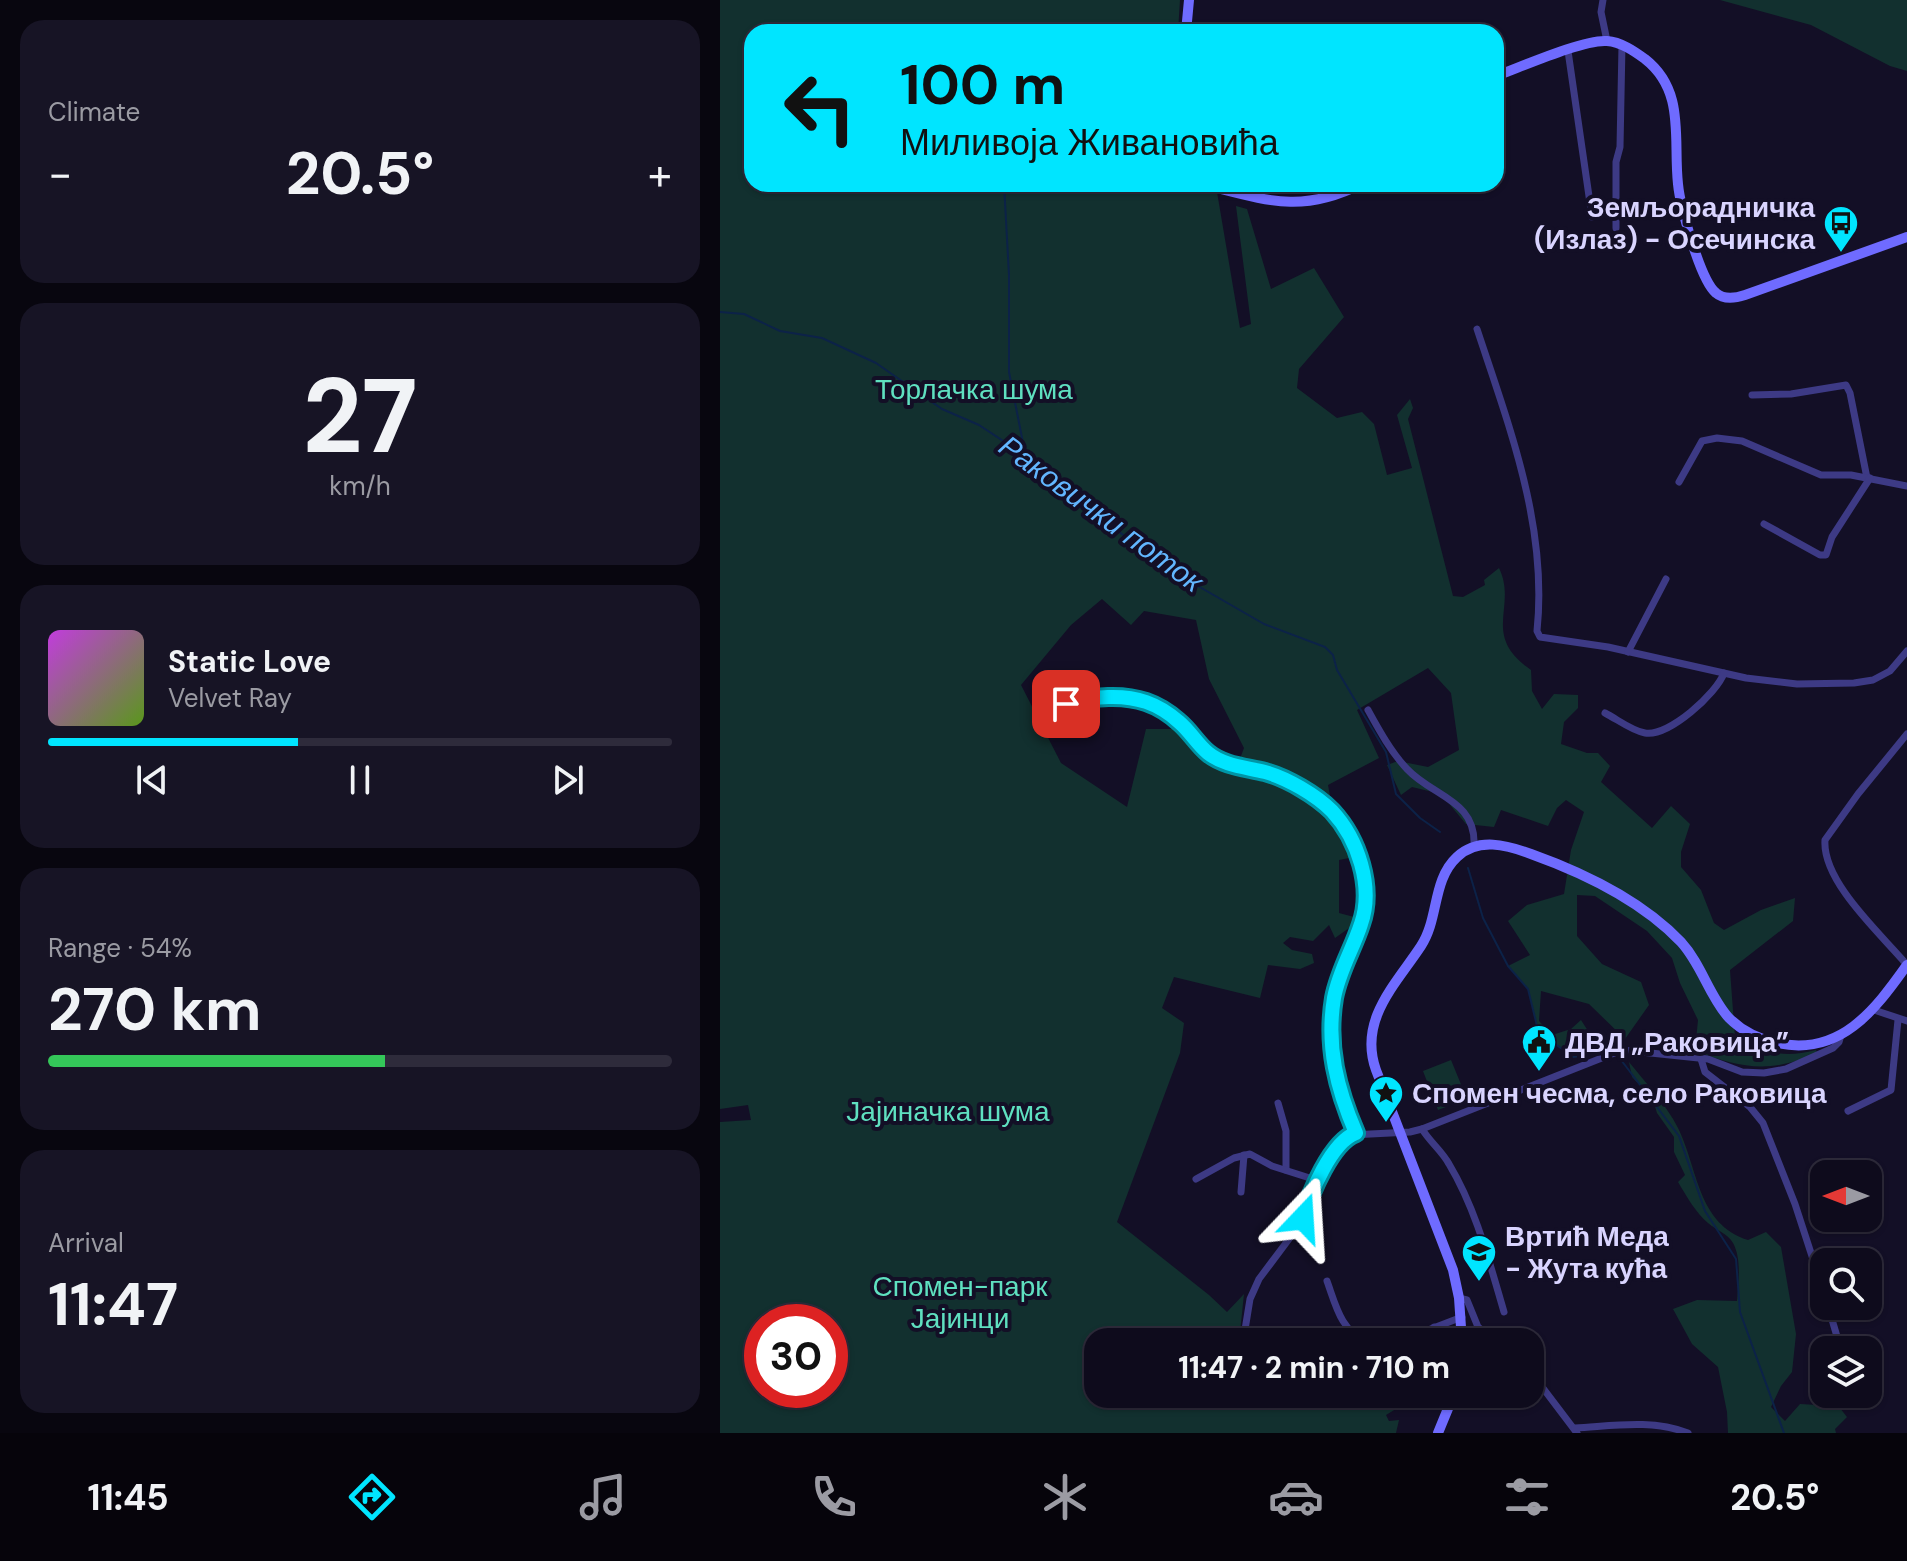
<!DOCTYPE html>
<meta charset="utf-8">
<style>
:root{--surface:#0e0b1c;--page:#171425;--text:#f1f3f6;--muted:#9b9ba3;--line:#2e2b3b;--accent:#00e5ff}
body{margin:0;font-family:"DM Sans",sans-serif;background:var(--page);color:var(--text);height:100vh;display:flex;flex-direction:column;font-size:30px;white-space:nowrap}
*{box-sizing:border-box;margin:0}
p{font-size:26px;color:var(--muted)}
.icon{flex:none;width:44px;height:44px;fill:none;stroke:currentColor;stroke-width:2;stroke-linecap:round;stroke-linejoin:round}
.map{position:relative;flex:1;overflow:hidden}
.details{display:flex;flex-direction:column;gap:20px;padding:20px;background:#08060f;width:720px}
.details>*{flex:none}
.banner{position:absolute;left:24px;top:24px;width:760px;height:168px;border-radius:24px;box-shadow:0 2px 6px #0004,0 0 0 2px var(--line);background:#00e5ff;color:#111;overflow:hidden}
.needle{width:52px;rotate:270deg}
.buttons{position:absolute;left:1090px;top:1160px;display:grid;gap:16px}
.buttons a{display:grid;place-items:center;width:72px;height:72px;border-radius:16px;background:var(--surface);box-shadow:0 2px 6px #0004,0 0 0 2px var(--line);font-size:40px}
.speed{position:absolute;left:24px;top:1304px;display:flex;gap:16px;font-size:40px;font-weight:700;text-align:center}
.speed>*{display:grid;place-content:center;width:104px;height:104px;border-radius:50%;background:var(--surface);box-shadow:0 2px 6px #0004,0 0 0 2px var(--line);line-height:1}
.speed .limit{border:12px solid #d22;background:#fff;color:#111}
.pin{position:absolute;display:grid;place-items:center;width:68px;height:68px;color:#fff;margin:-34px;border-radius:16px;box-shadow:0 4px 12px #0006}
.me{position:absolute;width:88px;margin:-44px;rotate:20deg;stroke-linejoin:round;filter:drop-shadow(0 0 6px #0008)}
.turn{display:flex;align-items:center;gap:28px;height:168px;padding:0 24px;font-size:36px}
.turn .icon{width:104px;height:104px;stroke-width:2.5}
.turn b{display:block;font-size:56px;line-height:68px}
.big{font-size:60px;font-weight:700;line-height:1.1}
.details .card{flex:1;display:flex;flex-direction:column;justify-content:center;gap:12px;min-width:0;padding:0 28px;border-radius:24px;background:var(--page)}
.details .dial{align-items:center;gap:0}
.dial b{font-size:104px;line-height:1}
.song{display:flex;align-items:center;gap:24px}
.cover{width:96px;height:96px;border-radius:12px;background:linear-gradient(135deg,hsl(290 70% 55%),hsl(90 70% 35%))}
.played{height:8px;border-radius:4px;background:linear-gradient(90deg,var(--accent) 40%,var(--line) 40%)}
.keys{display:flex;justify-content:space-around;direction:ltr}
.heat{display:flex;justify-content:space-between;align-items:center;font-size:44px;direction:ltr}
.charge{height:12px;border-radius:6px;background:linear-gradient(90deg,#34c759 54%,var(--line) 0)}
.trip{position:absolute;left:364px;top:1328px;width:460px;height:80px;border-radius:24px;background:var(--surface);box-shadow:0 2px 6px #0004,0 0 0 2px var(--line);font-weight:700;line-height:80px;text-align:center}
.tab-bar{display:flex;height:128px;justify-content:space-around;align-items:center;background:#06040b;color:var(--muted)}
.tab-bar .icon{width:56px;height:56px}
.tab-bar .current{color:var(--accent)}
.tab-bar b{font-size:36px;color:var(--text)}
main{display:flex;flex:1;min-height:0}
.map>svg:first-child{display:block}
.green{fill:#12302f;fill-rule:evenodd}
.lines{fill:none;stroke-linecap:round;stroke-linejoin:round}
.stream{stroke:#0c2248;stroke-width:2}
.street{stroke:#3d3a85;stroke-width:7}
.secondary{stroke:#6f6bff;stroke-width:10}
.route-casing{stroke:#0095a6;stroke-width:20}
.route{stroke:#00e5ff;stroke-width:14}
.labels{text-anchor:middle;stroke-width:8;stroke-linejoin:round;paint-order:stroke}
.poi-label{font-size:28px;font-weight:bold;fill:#d9d4ff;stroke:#130f26;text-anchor:start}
.park-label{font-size:28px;fill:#5fe0c0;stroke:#130f26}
.water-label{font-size:30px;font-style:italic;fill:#62b6ff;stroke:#130f26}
</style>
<main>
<section class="details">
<div class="card"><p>Climate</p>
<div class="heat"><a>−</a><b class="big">20.5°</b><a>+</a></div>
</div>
<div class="card dial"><b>27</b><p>km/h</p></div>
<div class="card">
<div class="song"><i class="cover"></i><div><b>Static Love</b><p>Velvet Ray</p></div></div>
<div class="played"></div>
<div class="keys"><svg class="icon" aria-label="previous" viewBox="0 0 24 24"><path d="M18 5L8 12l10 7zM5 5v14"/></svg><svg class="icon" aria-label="pause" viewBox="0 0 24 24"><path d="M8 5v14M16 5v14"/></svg><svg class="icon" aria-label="next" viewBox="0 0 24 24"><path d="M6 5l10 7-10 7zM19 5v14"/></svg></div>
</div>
<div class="card"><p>Range · 54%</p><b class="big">270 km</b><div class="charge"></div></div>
<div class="card"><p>Arrival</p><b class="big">11:47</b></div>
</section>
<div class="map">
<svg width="1187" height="1433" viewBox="0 0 1187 1433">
<rect width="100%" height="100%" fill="#130f26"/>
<g class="green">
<path d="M0 0H460L458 32H32V184H527L536 197 496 186 520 328 531 324 516 206 527 209 551 289 594 268 624 317 579 369 577 388 617 418 642 412 654 424 667 475 692 468 677 415 690 399 693 408 688 419 733 596 743 597 765 585 764 580 779 568C798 607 760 635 811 670L812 691 822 709 834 694 858 695V708L844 722 841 744 867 753H878L890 766 881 782 932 828 951 806 970 824 961 852V867L981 890 994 923 1004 930 1041 910 1075 898 1073 921 1010 970 1015 1038C1046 1052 1062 1059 1096 1050L1097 1053C1050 1074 1021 1068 975 1051L978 1020 960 983 952 958 927 931 875 896 857 895V936L882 964 921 982 929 1005 905 1039 869 1004 821 991 819 1021 832 1035 851 1029 861 1020 870 1034 885 1040 890 1048 853 1057 827 1038 817 1026 808 989 788 966 810 955 788 921 807 905 844 894 851 850 864 812 846 800 837 808 828 826 781 810 774 827 746 824 721 794 692 787 681 795 667 765 678 761 708 767 739 750 731 693 708 668 637 710 659 758 608 785 614 817 624 831 634 857 619 860V913L634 917 632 926 615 938 609 925 593 941 570 937 563 943 572 950 592 954 594 963 580 969 548 965 540 998 454 977 442 1008 464 1023 460 1053 397 1222 489 1295 507 1312 524 1294 519 1342H378V1394H635L639 1400C654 1402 663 1394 677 1394L679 1407 666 1415 669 1421 679 1420 676 1433H0V1122L31 1120 28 1105 0 1109ZM382 599 411 625 424 611 476 620 489 679 524 748 518 764 494 768 469 746 461 729H426L407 807 341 763 301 685 351 625ZM42 1322H110V1390H42Z"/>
<path d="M1000 0H1187V71L1170 66 1091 25Z"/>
<path d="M731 1060 747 1099 718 1110 703 1071Z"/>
<path d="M909 1062C925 1082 946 1104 958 1128 978 1168 977 1224 1028 1240L1046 1232 1061 1247 1076 1334 1072 1372 1061 1386 1051 1407 1065 1421 1080 1404 1097 1405 1109 1394 1127 1417 1115 1429 1116 1433H1008L1007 1412 998 1367 972 1344 953 1309 977 1300 1017 1301C1018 1284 1022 1259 1013 1243 1008 1234 996 1230 988 1223 976 1213 967 1197 958 1182L965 1175 954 1152V1137L937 1113 933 1100 912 1077Z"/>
</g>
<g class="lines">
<g class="stream">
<path d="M284 184 289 275V372L305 453"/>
<path d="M0 312 24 314 60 331 102 338 156 363 222 409 259 425 327 470 389 525 471 582 544 624 605 647 613 655 617 670 666 752 676 794 700 818 720 832"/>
<path d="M748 868 763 918 788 966 808 989 817 1026 827 1038 853 1057 885 1053"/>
<path d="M898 1056 959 1136 985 1211 1016 1259 1020 1312 1064 1433"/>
</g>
<g class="street">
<path d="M883 0 881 12 887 41"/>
<path d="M848 51 872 217"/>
<path d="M896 228V162L900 147 902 45"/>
<path d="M757 329C789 426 828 526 817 631L820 637 888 647 1026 678 1077 684 1134 683 1153 680 1170 671 1187 651"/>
<path d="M1032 395 1071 394 1126 385 1130 393 1147 478"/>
<path d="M959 482 982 441 997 438 1022 441 1101 475H1131L1187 486"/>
<path d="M1044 524 1100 555H1106L1112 537 1150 478"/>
<path d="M908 652 946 579"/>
<path d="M338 708C359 698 397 691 421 698 432 701 448 712 457 720 468 729 475 742 486 751 502 765 522 766 542 772 565 778 594 793 611 810 638 837 654 885 642 923 634 948 619 970 614 997 606 1045 617 1089 636 1133"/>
<path d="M648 710C659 730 671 752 687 769 713 797 757 800 754 847"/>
<path d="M885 713C897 719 912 731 925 733 949 737 997 693 1004 673"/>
<path d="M1187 734 1138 794 1105 840C1102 882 1162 935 1187 965"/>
<path d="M1154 1010 1187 1021"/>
<path d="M981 1059 985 1072 1030 1107 1043 1123 1075 1204 1104 1293"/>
<path d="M558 1103 566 1131V1170"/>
<path d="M1128 1111 1171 1090 1178 1020"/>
<path d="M702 1129C710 1142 722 1151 729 1164 756 1209 769 1261 784 1312"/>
<path d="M476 1179 514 1158 530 1154 552 1166 596 1180"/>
<path d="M521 1192 524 1155"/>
<path d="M607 1281C616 1306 621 1331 647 1342"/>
<path d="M739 1298 747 1300 758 1327 776 1342"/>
<path d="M1108 1306 1121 1350"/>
<path d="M714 1327 719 1342"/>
<path d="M523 1342 530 1299 539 1279 575 1231 596 1180 620 1145 631 1135 690 1132 702 1129 902 1050 988 1059 1022 1072 1044 1073 1066 1069 1113 1048 1119 1042 1121 1035"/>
<path d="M677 1342 742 1317"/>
<path d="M1148 1361 1152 1352"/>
<path d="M810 1371 857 1433"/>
<path d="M641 1395 652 1397 659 1394"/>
<path d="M855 1428C893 1426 931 1419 968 1433"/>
</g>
<g class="secondary">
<path d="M466 32 469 0"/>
<path d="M776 76C801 67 864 39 887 41 901 42 914 51 925 59 966 91 953 139 958 184 960 205 980 280 996 293 1004 300 1016 298 1025 295L1187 237"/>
<path d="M481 184C543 199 580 215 641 184"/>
<path d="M742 1342 739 1298 733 1270 656 1070C638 1020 676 984 701 946 719 919 712 880 737 857 758 837 787 845 811 854 864 873 921 900 961 942 982 965 989 996 1009 1018 1023 1032 1038 1039 1057 1043 1120 1057 1155 1010 1187 965"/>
<path d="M718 1433 734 1394"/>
</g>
</g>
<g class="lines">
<g class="route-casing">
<path id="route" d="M346 704C360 697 373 698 388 697 416 696 438 703 459 722 470 731 477 744 488 753 504 766 525 767 545 772 567 778 596 795 612 811 638 839 654 887 641 924 633 949 619 971 614 998 606 1046 617 1089 636 1133 611 1142 590 1194 583 1218"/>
</g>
<use href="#route" class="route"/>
</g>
<defs>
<g id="bus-pin" transform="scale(1.8)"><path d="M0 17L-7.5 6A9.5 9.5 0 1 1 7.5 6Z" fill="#00e5ff" stroke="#130f26"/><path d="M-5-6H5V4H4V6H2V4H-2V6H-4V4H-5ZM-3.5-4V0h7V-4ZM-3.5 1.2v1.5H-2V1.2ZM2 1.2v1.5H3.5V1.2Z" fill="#111"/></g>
<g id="civic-pin" transform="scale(1.8)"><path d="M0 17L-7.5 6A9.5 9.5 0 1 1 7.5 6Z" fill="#00e5ff" stroke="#130f26"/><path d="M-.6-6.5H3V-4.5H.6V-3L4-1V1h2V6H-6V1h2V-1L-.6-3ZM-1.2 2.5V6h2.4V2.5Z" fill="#111"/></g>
<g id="sight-pin" transform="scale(1.8)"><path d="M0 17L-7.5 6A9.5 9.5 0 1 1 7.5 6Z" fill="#00e5ff" stroke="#130f26"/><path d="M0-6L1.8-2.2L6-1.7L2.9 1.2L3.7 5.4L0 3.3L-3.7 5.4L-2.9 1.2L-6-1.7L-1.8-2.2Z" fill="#111"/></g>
<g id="school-pin" transform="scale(1.8)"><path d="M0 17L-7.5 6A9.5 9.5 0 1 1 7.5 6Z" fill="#00e5ff" stroke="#130f26"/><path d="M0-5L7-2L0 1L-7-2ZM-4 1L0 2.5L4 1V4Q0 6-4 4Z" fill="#111"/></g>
</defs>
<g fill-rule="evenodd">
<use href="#bus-pin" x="1121" y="223"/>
<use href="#civic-pin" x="819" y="1042"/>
<use href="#sight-pin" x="666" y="1093"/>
<use href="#school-pin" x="759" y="1252"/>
</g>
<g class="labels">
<g class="poi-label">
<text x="1095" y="217" text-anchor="end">Земљорадничка<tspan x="1095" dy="32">(Излаз) - Осечинска</tspan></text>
<text x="845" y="1052">ДВД „Раковица”</text>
<text x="692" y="1103">Спомен чесма, село Раковица</text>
<text x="785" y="1246">Вртић Меда<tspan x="785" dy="32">- Жута кућа</tspan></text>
</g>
<g class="park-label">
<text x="254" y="399">Торлачка шума</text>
<text x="228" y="1121">Јајиначка шума</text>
<text x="240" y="1296">Спомен-парк<tspan x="240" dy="32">Јајинци</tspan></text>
</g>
<g class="water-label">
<text transform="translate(381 514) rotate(36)" y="10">Раковички поток</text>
</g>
</g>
</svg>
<div class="buttons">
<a><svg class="needle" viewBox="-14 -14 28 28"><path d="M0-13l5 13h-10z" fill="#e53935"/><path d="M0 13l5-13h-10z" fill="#9b9ba3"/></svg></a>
<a><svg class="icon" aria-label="search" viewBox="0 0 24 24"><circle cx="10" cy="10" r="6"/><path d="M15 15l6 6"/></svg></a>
<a><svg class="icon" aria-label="layers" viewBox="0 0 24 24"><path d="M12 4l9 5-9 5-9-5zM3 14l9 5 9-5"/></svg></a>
</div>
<div class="speed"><div class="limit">30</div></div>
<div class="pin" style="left:346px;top:704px;background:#d93025"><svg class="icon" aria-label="arrive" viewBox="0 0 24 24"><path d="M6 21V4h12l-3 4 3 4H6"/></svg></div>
<svg class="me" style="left:583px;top:1218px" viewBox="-20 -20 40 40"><path d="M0-17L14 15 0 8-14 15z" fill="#00e5ff" stroke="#fff" stroke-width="4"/></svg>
<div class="trip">11:47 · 2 min · 710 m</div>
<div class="banner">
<div class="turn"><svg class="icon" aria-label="left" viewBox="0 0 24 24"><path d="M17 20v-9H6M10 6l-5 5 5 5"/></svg><div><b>100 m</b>Миливоја Живановића</div></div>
</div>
</div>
</main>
<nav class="tab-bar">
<b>11:45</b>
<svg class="icon current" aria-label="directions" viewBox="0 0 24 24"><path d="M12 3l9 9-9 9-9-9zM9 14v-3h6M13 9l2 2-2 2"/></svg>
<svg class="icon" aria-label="music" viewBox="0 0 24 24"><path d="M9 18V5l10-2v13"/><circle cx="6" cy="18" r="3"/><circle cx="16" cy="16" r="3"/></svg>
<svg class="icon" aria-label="phone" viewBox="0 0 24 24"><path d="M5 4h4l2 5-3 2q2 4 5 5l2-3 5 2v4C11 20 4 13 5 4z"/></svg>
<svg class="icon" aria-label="climate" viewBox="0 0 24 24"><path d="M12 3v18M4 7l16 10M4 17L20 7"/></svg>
<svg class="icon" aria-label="car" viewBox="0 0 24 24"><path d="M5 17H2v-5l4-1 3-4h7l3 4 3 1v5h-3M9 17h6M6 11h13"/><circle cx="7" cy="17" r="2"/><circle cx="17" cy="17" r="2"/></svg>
<svg class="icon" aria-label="filters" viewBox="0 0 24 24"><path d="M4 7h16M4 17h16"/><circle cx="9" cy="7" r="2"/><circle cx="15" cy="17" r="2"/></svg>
<b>20.5°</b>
</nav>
